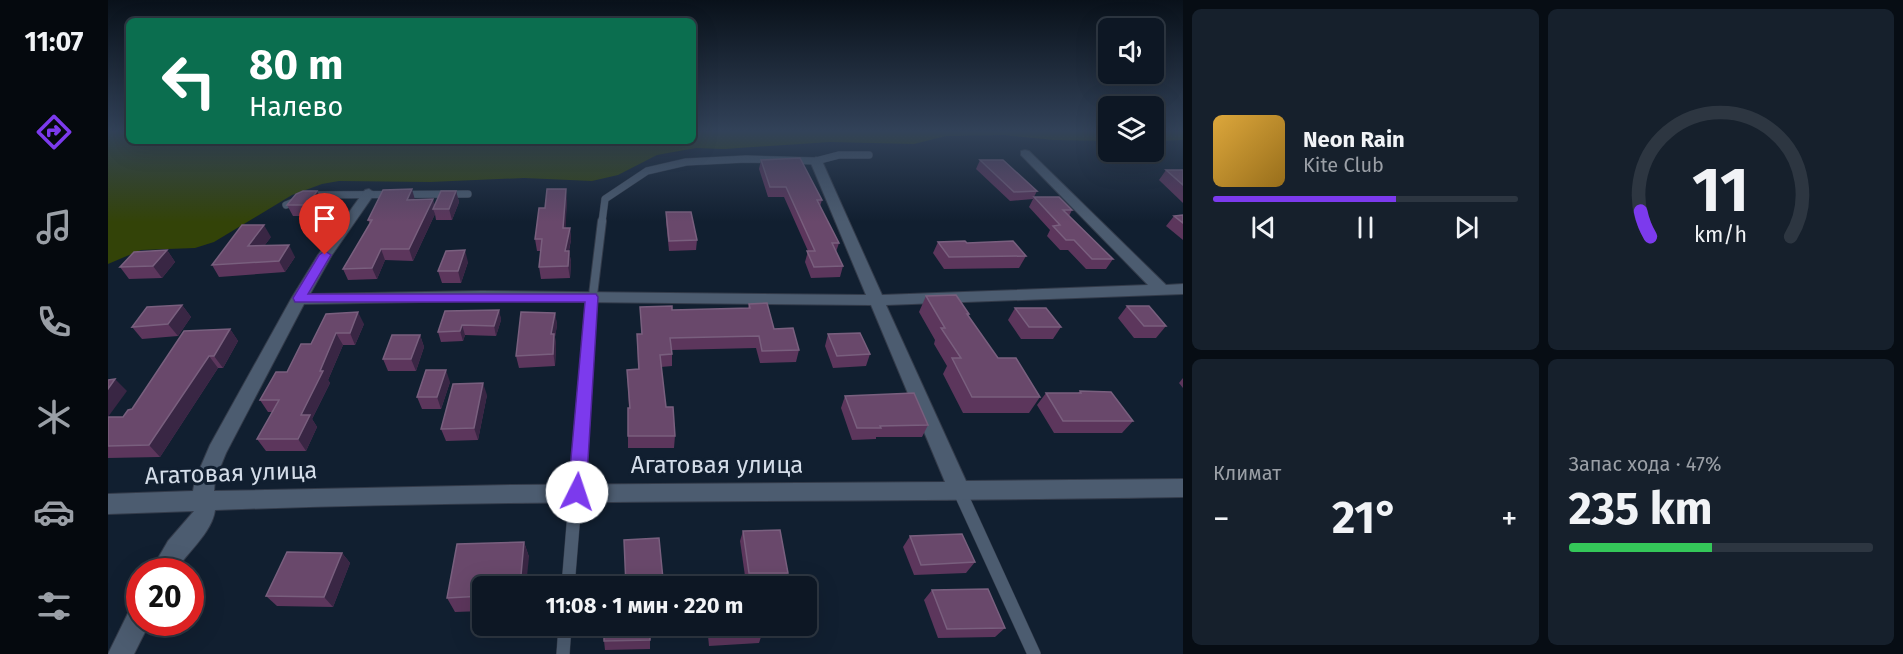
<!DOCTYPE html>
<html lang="ru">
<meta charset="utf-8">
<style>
:root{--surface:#0d1724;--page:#16202c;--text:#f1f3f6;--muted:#9a9fa6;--line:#2d3641;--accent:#7c3aed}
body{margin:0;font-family:"Fira Sans",sans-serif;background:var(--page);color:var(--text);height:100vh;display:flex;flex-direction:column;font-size:22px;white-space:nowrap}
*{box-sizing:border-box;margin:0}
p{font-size:20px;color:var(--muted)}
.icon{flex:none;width:33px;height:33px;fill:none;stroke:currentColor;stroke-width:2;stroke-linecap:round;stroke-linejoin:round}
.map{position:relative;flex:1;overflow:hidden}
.drawer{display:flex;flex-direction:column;gap:9px;padding:9px;background:#070d14;width:720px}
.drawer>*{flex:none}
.guide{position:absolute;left:18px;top:18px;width:570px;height:126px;border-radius:9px;box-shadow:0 6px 24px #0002,0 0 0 2px var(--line);background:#0b6e4f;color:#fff;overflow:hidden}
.tools{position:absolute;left:990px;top:18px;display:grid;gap:12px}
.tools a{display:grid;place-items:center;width:66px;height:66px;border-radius:9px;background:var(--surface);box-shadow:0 6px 24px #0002,0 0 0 2px var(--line);font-size:30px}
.speed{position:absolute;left:18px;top:558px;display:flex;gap:12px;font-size:30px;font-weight:700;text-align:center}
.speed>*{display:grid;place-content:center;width:78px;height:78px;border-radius:50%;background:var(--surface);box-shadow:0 6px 24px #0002,0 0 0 2px var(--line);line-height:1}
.speed .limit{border:9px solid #d22;background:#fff;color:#111}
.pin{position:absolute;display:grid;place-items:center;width:51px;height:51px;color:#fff;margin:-62px -26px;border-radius:50% 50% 50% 0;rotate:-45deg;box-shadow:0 0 6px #0007}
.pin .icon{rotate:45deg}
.me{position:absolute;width:66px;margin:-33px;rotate:4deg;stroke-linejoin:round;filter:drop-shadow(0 0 4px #0008)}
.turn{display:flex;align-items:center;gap:21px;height:126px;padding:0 24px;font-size:27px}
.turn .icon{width:78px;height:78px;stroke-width:2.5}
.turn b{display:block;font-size:42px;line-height:51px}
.big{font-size:45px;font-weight:700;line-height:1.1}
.drawer .tile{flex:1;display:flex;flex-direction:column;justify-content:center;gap:9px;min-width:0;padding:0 21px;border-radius:9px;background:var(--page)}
.drawer .dial{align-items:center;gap:0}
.dial svg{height:156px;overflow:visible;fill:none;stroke:var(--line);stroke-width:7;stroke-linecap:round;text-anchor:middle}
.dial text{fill:var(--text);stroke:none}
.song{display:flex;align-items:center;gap:18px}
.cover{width:72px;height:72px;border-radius:9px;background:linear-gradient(135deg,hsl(40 70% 55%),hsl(40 70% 35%))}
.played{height:6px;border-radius:3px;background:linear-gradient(90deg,var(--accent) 60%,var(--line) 60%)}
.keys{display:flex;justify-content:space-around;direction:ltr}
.heat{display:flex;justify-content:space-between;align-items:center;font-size:33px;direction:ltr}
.charge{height:9px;border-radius:4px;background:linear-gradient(90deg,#34c759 47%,var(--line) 0)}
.drawer .tiles{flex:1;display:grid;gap:9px;grid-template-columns:repeat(2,1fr)}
.trip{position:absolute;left:364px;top:576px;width:345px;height:60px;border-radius:9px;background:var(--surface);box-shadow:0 6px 24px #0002,0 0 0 2px var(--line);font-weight:700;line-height:60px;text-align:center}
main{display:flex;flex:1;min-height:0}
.tabs{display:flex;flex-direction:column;width:108px;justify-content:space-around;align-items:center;background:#05090e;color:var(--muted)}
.tabs .icon{width:42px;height:42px}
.tabs .active{color:var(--accent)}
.tabs b{font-size:27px;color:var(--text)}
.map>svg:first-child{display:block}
.green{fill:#334308}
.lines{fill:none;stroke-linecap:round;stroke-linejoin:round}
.service-far3-casing{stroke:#333b4a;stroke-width:8}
.service-far2-casing{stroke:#333b4a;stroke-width:10}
.service-far1-casing{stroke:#333b4a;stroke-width:12}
.service-casing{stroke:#333b4a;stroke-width:14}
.minor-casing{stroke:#333b4a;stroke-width:2}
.service-far3{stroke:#4c5c70;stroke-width:7}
.service-far2{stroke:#4c5c70;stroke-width:8}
.service-far1{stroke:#4c5c70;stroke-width:10}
.service{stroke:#4c5c70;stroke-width:13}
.minor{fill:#4c5c70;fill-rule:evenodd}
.wall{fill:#5c365c}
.shaded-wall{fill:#392644}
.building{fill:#69486b;stroke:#795f7e;stroke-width:1.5}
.route{fill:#7c3aed;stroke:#51269a;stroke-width:1.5}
.labels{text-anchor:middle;stroke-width:6;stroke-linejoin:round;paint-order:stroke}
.near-street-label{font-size:24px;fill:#d3dce8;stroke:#111f30}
</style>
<main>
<nav class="tabs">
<b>11:07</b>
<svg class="icon active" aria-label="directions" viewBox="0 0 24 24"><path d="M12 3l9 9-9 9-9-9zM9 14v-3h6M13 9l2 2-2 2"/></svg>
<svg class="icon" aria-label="music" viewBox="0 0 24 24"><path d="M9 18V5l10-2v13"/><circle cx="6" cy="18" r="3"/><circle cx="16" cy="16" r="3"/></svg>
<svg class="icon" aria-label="phone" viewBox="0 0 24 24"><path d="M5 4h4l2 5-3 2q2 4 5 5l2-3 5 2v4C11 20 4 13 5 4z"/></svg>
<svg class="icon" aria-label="climate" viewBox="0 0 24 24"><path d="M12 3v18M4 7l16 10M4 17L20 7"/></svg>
<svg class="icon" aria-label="car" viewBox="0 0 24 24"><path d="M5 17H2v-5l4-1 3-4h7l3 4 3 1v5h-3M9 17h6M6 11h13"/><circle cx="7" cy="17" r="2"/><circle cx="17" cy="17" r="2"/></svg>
<svg class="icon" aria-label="filters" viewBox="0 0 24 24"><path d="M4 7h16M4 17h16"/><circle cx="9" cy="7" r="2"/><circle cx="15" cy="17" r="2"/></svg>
</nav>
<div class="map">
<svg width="1075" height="654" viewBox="0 0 1075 654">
<rect width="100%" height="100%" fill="#111f30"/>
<g class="green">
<path d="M0 130H21V141H585V130H1000V141L945 140 896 135 838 136 806 144 722 142 616 149 588 148 549 155 510 175 484 181 416 178 322 182 231 181 214 184 184 195 106 242 87 248 33 250 0 264Z"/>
<path d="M1046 130H1075V140L1046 141Z"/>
</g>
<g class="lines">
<g class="service-far3-casing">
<g id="service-far3">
<path d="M178 205 203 195 360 194"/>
<path d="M494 222 497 199 539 171 578 162 638 159 708 161 731 155H761"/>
</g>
</g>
<g class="service-far2-casing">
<path id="service-far2" d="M480 336 494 221"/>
</g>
<g class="service-far1-casing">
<path id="service-far1" d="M469 478 480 335"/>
</g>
<g class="service-casing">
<g id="service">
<path d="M852 492 926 654"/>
<path d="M460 586 469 477"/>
<path d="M455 654 457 626"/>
</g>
</g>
<g class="minor-casing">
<g id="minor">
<path d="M917 150 921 151 1058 285 1075 284V294L778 305 858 481 1075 479V497C753 503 430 498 107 510 104 533 79 552 67 572H42L60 541 86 511 0 514V494L85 491 87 480 102 445 183 299 210 255 257 190 261 189 267 193 224 255 202 294 374 291 758 295 702 161 708 157 714 161 774 295 1040 285 913 155V151ZM374 301 763 305 837 482 403 485 106 491 107 480 118 453 196 304Z"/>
<path d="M32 604V622H42L26 654H0L23 607Z"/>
</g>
</g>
<use href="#service-far3" class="service-far3"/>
<use href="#service-far2" class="service-far2"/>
<use href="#service-far1" class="service-far1"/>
<use href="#service" class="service"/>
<use href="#minor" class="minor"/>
</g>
<g class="wall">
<path d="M653 160 714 200 712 206 731 243 728 252 735 266 732 277 703 278 697 262 700 251 676 197H660L651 169Z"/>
<path d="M872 160 929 191 925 199 902 201 868 169Z"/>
<path d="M1058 170H1075V203L1051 180Z"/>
<path d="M209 191 214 202 204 216H185L179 205Z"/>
<path d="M348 191 351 202 344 220H328L327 214 305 261 277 260 269 279 240 280 235 269 262 224 260 220 307 200 327 205Z"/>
<path d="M926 197 964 210 961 216 1005 259 998 269H978L960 250H952L939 236 942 230 921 207Z"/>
<path d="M459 200 457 228H462L463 240 461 251 463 262 462 278 433 279 431 267 433 251H429L427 239 437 208Z"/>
<path d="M558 212 589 240 588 250 561 251 558 221Z"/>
<path d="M1075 215V240L1058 226 1066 216Z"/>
<path d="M163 237 156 246 187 257 177 272 111 277 104 265Z"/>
<path d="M830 242 918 256 911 268 836 269 825 253Z"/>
<path d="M59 250 67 262 54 278 21 279 12 267Z"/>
<path d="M360 262 353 283H334L330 271Z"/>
<path d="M818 296 861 314 860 316 890 358 932 397 921 413H855L835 374 839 366 826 344 827 340 811 312Z"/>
<path d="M641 304 666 329 691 350 688 362 652 363 648 348 564 350V366L553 367 558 407 567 436 566 448H520V436L521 408 519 370 530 369 529 334H534L532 307 564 310 640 308Z"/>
<path d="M74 305 83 317 70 336 34 339 24 327Z"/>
<path d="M1019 306 1058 326 1048 338H1026L1010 318Z"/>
<path d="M907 308 953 327 945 339H913L900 320Z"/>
<path d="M391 310 393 320 388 336 357 335 355 341 333 342 330 332Z"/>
<path d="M447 313 449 325 447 337 448 346 447 366 411 368 408 356Z"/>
<path d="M218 314 256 324 247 345H235L220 380 222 383 204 419 209 427 198 451H158L149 439 165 412H160L152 400 179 372 203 344Z"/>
<path d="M122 329 130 341 115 368H110L52 457 0 458V417H15Z"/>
<path d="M720 334 762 354 758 366 725 368 717 346Z"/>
<path d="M312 335 316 347 308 371H280L275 359Z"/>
<path d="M1075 378V388L1071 383Z"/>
<path d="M342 382 333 409H314L309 397Z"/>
<path d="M972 391 1025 421 1014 433H946L929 405 938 393H970Z"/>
<path d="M379 395 370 440 338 441 333 429Z"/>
<path d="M737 396 820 425 814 437H768V439L744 440 733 408Z"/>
<path d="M635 531 680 573 676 583H638L632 541Z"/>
<path d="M802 536 867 562 858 573 806 575 795 547Z"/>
<path d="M516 540 555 579V586H518Z"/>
<path d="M416 542 421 557 375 586V611L347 612 339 598Z"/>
<path d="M234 553 242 563 225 607 169 606 158 596Z"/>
<path d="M824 590 897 628 887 637 830 638 816 600Z"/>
<path d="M542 626V649L497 650 496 641Z"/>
<path d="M599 626H653L654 634 651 643 601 646Z"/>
</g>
<g class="shaded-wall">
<path d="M304 189 307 200H299Z"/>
<path d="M458 189 459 200 457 240 455 228Z"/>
<path d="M209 191 214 202 204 216 199 205Z"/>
<path d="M348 191 351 202 344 220 341 209Z"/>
<path d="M325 199 328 209H325L327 214 305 261 301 249Z"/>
<path d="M156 225 163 237 147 258 140 246Z"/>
<path d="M462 228 463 240 458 262 457 251Z"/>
<path d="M181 245 187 257 177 272 171 261Z"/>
<path d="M273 249 277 260 269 279 264 268Z"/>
<path d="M59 250 67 262 54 278 45 266Z"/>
<path d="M357 250 360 262 353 283 350 271Z"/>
<path d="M461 251 463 262 462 278 460 266Z"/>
<path d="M74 305 83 317 70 336 60 324Z"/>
<path d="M391 310 393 320 388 336 386 326Z"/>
<path d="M250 312 256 324 247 345 242 333Z"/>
<path d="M447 313 449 325 447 337 448 346 447 366 443 334Z"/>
<path d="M354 325 357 335 355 341 352 331Z"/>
<path d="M122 329 130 341 115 368 106 356Z"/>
<path d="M228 333 235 345 220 380 222 383 204 419 209 427 198 451 190 439 193 415Z"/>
<path d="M312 335 316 347 308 371 303 359Z"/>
<path d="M101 356 110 368 52 457 41 445Z"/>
<path d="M338 370 342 382 333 409 329 397Z"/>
<path d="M7 379 19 391 0 417V389Z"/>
<path d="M375 383 379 395 370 440 366 428Z"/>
<path d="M416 542 421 557 418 586H412Z"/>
<path d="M234 553 242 563 225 607 216 597Z"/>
</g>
<g class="building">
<path d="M692 158 714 200H709L731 243H724L735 266 706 267 699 251H707L678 187H662L653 160Z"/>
<path d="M872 160H895L929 191 906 192Z"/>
<path d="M1058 170H1075V185Z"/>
<path d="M304 189 299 200 325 199 301 249H273L264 268 235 269 264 220H260L275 190Z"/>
<path d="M439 189H458L455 228H462L457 251H461L460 266 431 267 434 239H427L431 208H437Z"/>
<path d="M195 191H209L199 205H179L188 194Z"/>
<path d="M333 191H348L341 209H325Z"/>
<path d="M926 197H951L964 210H955L1005 259H984L966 240H958L945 226 952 225Z"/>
<path d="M558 212H583L589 240 561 241Z"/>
<path d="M1075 215V223L1066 216Z"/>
<path d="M134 225H156L140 246 181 245 171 261 104 265Z"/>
<path d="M857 241 859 243 905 241 918 256 841 257 830 242Z"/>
<path d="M59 250 45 266 12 267 26 252Z"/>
<path d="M357 250 350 271H330L338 251Z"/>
<path d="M848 295 861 314H859L890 358H908L932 397H864L844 358H853L833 328H837L818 296Z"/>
<path d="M659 303 666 329 685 328 691 350 654 351 651 336 562 338 564 354 552 355 558 407H565L567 436H520V408H522L519 370 531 369 529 334H534L532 307 564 306V310L642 308 641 304Z"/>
<path d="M74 305 60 324 24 327 39 307Z"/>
<path d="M1019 306H1041L1058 326H1036Z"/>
<path d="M907 308H938L953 327H921Z"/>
<path d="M391 310 386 326 354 325 352 331 330 332 337 311Z"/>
<path d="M250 312 242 333H228L212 371H215L193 415H202L190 439H149L171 400H152L168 372H179L193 344H203L218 314Z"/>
<path d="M413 312 447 313 443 334H446L445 354 408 356Z"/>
<path d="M122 329 106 356H101L41 445 0 446V417H15L20 410 24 409 76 331Z"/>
<path d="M752 333 762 354 729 356 720 334Z"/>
<path d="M284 335H312L303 359H275Z"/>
<path d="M318 370H338L329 397H309Z"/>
<path d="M7 379 0 389V380Z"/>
<path d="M375 383 366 428 333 429 345 384Z"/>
<path d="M972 391 1003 392 1025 421H955L938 393H973Z"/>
<path d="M806 393 820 425 772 426 773 428H749L737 396Z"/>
<path d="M672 530 680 573H641L635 531Z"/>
<path d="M854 534 867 562 813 565 802 536Z"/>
<path d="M551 538 555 579 541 580V586H518L516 540Z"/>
<path d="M416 542 412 586H375V596L339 598 349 544Z"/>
<path d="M179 552 234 553 216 597 158 596Z"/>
<path d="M880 589 897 628 839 629 824 590Z"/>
<path d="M496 626H542V640L496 641Z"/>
<path d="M602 626H653L654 634 603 637Z"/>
</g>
<linearGradient id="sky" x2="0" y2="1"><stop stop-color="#09111a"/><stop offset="0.59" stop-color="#324259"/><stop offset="1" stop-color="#324259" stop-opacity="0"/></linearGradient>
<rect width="1075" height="222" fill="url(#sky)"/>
<path class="route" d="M217 251 223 255 200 294H488L490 297 478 492 475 498 469 500 463 498 460 492 477 302H187L185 298 211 255Z"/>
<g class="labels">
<g class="near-street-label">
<text x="609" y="473">Агатовая улица</text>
<text transform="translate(123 473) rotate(-2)" y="8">Агатовая улица</text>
</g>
</g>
</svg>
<div class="tools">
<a><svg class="icon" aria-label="sound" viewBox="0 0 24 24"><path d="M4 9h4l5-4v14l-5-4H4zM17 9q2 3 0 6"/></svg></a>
<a><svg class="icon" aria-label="layers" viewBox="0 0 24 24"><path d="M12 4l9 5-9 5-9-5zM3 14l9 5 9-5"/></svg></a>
</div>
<div class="speed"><div class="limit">20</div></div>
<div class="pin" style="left:217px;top:255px;background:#d93025"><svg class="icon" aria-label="arrive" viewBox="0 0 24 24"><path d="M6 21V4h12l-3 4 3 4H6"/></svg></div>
<svg class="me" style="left:469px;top:492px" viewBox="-20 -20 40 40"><circle r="19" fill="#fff"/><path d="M0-13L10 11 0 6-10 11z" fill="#7c3aed"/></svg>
<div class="trip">11:08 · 1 мин · 220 m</div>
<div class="guide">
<div class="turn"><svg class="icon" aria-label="left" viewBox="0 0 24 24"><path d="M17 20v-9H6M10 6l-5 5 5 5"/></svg><div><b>80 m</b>Налево</div></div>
</div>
</div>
<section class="drawer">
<div class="tiles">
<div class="tile">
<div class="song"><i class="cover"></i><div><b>Neon Rain</b><p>Kite Club</p></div></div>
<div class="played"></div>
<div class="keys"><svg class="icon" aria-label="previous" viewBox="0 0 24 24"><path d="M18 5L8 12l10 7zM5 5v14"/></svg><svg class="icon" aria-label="pause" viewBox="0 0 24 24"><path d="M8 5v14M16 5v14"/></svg><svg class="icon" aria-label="next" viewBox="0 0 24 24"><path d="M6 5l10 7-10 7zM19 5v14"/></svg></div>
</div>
<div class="tile dial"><svg viewBox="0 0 100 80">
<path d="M14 69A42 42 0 1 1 86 69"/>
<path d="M14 69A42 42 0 0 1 9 56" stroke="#7c3aed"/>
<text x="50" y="56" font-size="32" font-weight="700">11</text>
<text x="50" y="72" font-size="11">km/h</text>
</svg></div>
<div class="tile"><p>Климат</p>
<div class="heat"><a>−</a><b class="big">21°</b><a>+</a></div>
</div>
<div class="tile"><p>Запас хода · 47%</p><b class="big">235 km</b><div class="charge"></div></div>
</div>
</section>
</main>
